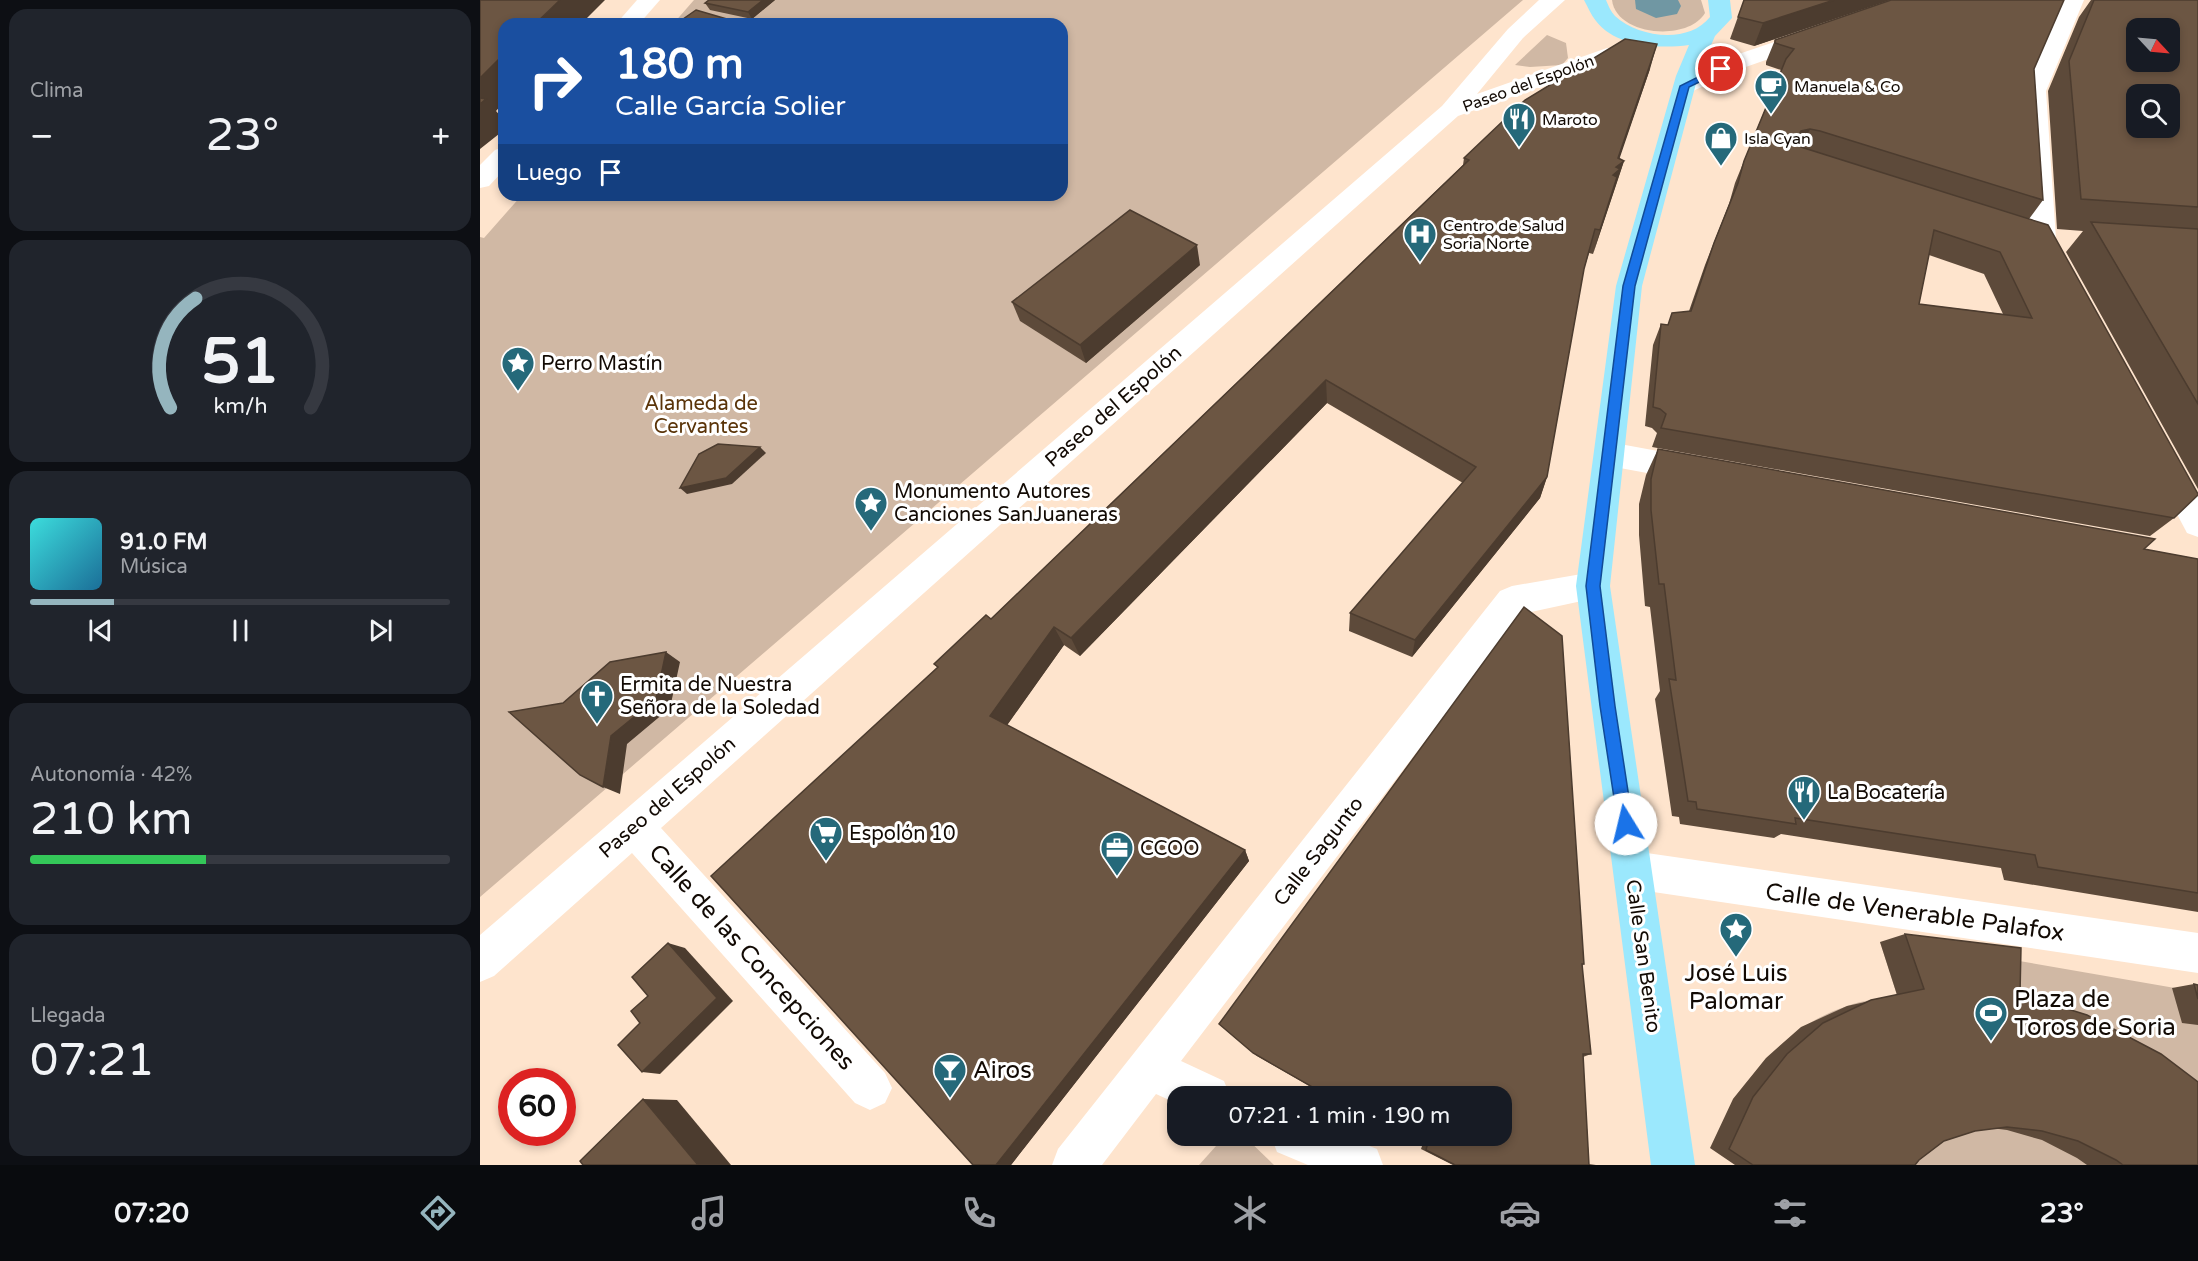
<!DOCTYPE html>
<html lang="es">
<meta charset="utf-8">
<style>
:root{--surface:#171b24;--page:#20242c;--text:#f1f3f6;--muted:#9ea1a6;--line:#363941;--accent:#95b5be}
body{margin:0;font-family:"Varela Round",sans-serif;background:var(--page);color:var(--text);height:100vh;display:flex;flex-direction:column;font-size:22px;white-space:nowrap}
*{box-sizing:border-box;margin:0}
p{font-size:20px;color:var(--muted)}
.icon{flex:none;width:33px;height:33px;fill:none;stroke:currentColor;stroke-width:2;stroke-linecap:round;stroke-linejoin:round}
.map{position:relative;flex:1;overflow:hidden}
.sheet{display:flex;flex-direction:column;gap:9px;padding:9px;background:#0d0f14;width:480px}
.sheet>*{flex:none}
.hud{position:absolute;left:18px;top:18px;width:570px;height:183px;border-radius:18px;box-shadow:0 3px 9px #0003;background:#1a4fa0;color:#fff;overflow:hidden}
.needle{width:39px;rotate:116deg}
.tools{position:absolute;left:1646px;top:18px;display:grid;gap:12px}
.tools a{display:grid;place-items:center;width:54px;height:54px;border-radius:12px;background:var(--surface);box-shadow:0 3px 9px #0003;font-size:30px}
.speed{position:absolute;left:18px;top:1068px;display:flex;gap:12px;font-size:30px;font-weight:700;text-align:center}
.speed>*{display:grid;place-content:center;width:78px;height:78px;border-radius:50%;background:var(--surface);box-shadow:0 3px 9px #0003;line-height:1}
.speed .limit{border:9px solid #d22;background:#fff;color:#111}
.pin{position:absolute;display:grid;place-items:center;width:51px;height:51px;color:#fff;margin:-26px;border:3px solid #fff;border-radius:50%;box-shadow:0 2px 6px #0007}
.me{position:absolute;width:66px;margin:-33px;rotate:351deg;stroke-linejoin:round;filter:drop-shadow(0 0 4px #0008)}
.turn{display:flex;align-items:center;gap:21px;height:126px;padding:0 18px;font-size:27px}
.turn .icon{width:78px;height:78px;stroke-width:2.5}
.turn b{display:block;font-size:42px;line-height:51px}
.then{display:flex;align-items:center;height:57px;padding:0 18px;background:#0003;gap:12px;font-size:22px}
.big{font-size:45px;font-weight:600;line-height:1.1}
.sheet .card{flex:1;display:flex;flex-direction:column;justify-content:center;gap:9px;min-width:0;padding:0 21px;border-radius:18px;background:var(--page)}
.sheet .dial{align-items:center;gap:0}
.dial svg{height:156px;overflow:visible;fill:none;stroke:var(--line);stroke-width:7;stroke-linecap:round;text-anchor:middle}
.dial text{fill:var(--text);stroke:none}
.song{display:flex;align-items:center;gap:18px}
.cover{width:72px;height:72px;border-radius:9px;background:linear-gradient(135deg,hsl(180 70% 55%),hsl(200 70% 35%))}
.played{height:6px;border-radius:3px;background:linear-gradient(90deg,var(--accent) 20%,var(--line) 20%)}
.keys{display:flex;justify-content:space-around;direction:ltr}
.heat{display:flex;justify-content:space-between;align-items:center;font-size:33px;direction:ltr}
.charge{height:9px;border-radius:4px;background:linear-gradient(90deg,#34c759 42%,var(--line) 0)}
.trip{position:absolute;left:687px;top:1086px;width:345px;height:60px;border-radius:18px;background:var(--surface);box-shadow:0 3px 9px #0003;font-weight:600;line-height:60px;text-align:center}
.dock{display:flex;height:96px;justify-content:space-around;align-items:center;background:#090b0e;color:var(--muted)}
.dock .icon{width:42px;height:42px}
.dock .active{color:var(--accent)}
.dock b{font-size:27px;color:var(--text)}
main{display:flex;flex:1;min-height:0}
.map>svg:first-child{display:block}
.green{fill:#d0b8a4}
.water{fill:#7097a3}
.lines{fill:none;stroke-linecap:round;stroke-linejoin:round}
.minor{fill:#fff;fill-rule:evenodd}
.major{fill:#9be8fd;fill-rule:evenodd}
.wall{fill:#5d4a3a;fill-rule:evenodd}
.shaded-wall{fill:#4c3c2f}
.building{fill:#6c5643;stroke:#4c3c2f;stroke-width:1.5;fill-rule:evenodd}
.route{fill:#1a73e8;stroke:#114b97;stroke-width:1.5}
.labels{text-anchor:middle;stroke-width:6;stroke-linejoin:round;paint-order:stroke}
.far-street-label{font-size:16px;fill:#120a04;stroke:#fff}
.far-poi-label{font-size:16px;fill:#120a04;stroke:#fff;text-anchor:start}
.poi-label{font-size:20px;fill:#120a04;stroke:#fff;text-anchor:start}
.park-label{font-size:20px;fill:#5a3409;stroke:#fff}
.street-label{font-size:20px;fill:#120a04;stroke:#fff}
.near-street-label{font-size:24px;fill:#120a04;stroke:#fff}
.near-poi-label{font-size:24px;fill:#120a04;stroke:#fff;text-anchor:start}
</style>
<main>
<section class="sheet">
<div class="card"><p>Clima</p>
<div class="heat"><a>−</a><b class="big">23°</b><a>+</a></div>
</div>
<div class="card dial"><svg viewBox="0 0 100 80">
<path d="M14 69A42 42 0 1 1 86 69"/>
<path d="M14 69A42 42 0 0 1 27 13" stroke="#95b5be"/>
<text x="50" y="56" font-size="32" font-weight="700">51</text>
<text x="50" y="72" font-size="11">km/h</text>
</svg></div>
<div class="card">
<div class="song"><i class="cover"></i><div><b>91.0 FM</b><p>Música</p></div></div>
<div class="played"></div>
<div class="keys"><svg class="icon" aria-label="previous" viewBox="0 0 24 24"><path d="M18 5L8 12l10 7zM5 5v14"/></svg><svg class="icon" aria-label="pause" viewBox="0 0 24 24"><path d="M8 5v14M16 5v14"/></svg><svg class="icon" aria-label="next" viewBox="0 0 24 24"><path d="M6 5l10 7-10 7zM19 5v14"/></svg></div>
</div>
<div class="card"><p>Autonomía · 42%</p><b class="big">210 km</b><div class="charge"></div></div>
<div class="card"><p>Llegada</p><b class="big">07:21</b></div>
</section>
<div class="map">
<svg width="1718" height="1165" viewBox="0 0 1718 1165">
<rect width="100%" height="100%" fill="#fee4cd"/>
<g class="green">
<path d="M214 0H1043L0 897V237L4 238 42 195H582V24H193Z"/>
<path d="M1132 0H1221L1225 13C1208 42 1136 36 1132 0Z"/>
<path d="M1067 35 1086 43 1088 58 1082 65 1050 67 1035 65Z"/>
<path d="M1400 942 1510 956 1718 992V1165H1255L1253 1099C1286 1058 1315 1023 1367 1006 1383 1000 1401 999 1417 995Z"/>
<path d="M745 1136H764L794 1165H719Z"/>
</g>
<path class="water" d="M1155 0H1198L1201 6 1197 14 1176 18 1156 9Z"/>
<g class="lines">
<g class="minor">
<path d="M157 0H180L159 24H136Z"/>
<path d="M1059 0H1085L1043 38 997 94 1127 48 1135 50 1138 55 1135 60 978 116 181 828 405 1073 412 1088 405 1103 390 1110 375 1103 152 853 14 976 0 982V935L962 106 1028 29Z"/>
<path d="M1582 0H1604L1566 91 1576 239 1590 264 1586 271 1577 273 1568 271 1550 239 1542 91Z"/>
<path d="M1332 29 1340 31 1343 36 1340 41 1260 69 1213 91 1205 93 1197 91 1194 86 1197 81 1244 59Z"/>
<path d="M24 147V170L9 186 0 188V165L15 150Z"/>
<path d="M1129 442 1216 458 1227 461 1231 470 1227 479 1216 482 1129 466 1118 463 1114 454 1118 445Z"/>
<path d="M1686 453 1697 456 1718 494V537L1707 533 1671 465 1675 456Z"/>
<path d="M1113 572 1125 576 1130 586 1125 596 1042 614 701 1061 744 1081 750 1096H698V1104L676 1094 622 1165H572L578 1149 1020 591 1032 586Z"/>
<path d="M1153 851 1718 933V973L1153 889 1139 884 1134 870 1139 856Z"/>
<path d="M791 1136H864L897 1149 903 1165H828L797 1152Z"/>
</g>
<path class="major" d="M1104 0H1126C1128 5 1131 12 1135 16 1159 38 1209 44 1230 17L1228 0H1250L1252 18 1235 36 1218 76 1162 286 1130 586 1215 1165H1171L1096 586 1136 286 1196 76 1209 45C1179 49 1136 47 1116 21 1111 15 1108 7 1104 0Z"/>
</g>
<g class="wall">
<path d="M229 0H295L272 19 230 10 225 3Z"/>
<path d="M1264 0H1410L1274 46 1250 39Z"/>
<path d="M1611 0H1718V489L1586 252 1603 231 1577 229 1568 91 1599 17Z"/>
<path d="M1295 40 1554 69 1563 200 1549 219 1694 518 1670 536 1172 447 1177 433 1172 428 1165 426 1173 345 1181 324 1187 325 1209 311 1225 265 1249 204 1255 183 1301 70 1286 65V62ZM1449 255 1504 274 1523 314 1439 304Z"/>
<path d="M1170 69 1139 158 1144 161 1113 254 1109 253 1104 269 1067 477 1060 498 932 657 869 631 870 613 983 483 847 403 600 656 584 645 527 725 765 850 769 861 531 1165H493L457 667 454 664 511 619 983 165 984 158Z"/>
<path d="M720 265 606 363 540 321 532 302Z"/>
<path d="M1178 449 1664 549 1718 559V912L1524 880 1521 868 1301 834 1294 838 1200 824 1199 817 1192 816 1175 699 1180 691 1170 607 1165 606 1159 535V504L1166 475Z"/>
<path d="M1425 934 1540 994 1718 1165H1607L1597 1158 1562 1140 1527 1130 1511 1128 1495 1131 1464 1141 1439 1160 1435 1165H1255L1230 1148 1253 1099 1286 1058 1321 1027 1367 1006 1417 995 1400 942Z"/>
<path d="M1104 964 1102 966 1111 1054 1103 1057 1109 1164 1116 1165H973L941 1149 945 1137 942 1136H1022V1096H847L777 1056 739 1024Z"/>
<path d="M1714 984 1718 985V1025L1702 1023 1692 988Z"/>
</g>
<g class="shaded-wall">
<path d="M80 0H125L101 24H55Z"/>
<path d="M283 0H295L272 19 268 12Z"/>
<path d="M1354 0H1410L1274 46 1283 23Z"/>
<path d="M1177 44 1170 69 1137 166 1144 161 1113 254 1120 230 1126 200 1138 158Z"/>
<path d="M24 54V102L16 111 24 120V130L0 149V78Z"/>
<path d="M1330 129 1320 151 1311 153 1321 131Z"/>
<path d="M717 245 720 265 606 363 600 345Z"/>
<path d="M846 380 847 403 600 656 591 638Z"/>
<path d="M280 447 286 453 252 484 207 494 200 488Z"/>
<path d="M1067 477 1060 498 932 657 935 640Z"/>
<path d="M574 627 584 645 523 731 510 716Z"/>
<path d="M186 652 200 662 190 708 147 744 140 794 123 787 131 736Z"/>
<path d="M765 850 769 861 531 1165H516Z"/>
<path d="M188 943 205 948 253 1001 180 1074 162 1072Z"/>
<path d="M163 1099 197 1100 251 1165H218Z"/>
</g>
<g class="building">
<path d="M0 0H80L55 24H24V54L0 78Z"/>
<path d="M229 0H283L268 12 225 3Z"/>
<path d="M1264 0H1354L1283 23 1258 17Z"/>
<path d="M1411 0H1584L1554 69 1563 200 1340 131 1330 129 1321 131 1316 140 1321 147 1568 225 1718 494V495L1694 518 1181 428 1186 414 1180 409 1173 407 1181 324 1188 325 1192 313 1211 311 1234 243 1258 183 1264 161 1306 59 1314 49 1295 43V40ZM1454 230 1520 252 1552 318 1439 304Z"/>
<path d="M1614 0H1718V207L1601 199 1589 61ZM1656 28H1689V62H1656ZM1656 94H1689V128H1656Z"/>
<path d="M216 10 264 24H196Z"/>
<path d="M1145 39 1177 44 1138 158 1144 161 1136 167 1140 169 1133 175 1137 177 1120 230 1115 229 1104 269 1067 477 935 640 870 613 996 467 846 380 591 638 574 627 510 716 765 850 516 1165H493L231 876 458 667 454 664 506 615 511 619 989 160 984 158 1045 100Z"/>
<path d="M0 98 6 99 0 104Z"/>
<path d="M650 210 717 245 600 345 532 302Z"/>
<path d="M1611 222 1718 229V404Z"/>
<path d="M238 444 280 447 246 478 200 488 219 454Z"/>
<path d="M1178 449 1675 539 1664 549 1718 559V893L1558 867 1555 855 1315 818 1316 824 1217 809 1216 802 1208 801 1189 679 1196 680 1184 584H1179L1171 510V479Z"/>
<path d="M1044 607 1082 636 1104 964H1102L1111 1054H1103L1109 1165H975L946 1150 949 1138 945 1136H1022V1096H848L773 1053 739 1024Z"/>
<path d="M186 652 176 699 131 736 123 787 100 775 29 712 83 703 130 662Z"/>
<path d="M1425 934 1541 948 1540 994 1607 1015 1681 1054 1718 1082V1165H1643L1636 1160 1598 1141 1562 1131 1527 1127 1495 1131 1464 1141 1439 1160 1435 1165H1273L1249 1149 1273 1097 1307 1054 1343 1023 1391 1000 1444 989Z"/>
<path d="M188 943 237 998 162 1072 138 1045 160 1023 151 1011 168 996 152 977Z"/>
<path d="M1714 984 1718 985V999Z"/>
<path d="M163 1099 218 1165H103L100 1161Z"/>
</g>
<path class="route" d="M1238 67 1246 69 1209 87 1155 286 1120 586 1135 706 1153 824 1151 829 1146 831 1140 829 1138 824 1120 706 1106 586 1143 286 1200 86Z"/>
<defs>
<g id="cafe-pin" transform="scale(1.725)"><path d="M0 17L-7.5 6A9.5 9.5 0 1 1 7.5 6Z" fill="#25697a" stroke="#fff"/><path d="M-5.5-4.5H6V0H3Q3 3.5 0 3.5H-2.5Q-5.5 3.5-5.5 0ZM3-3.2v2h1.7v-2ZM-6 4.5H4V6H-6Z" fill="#fff"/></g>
<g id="restaurant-pin" transform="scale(1.725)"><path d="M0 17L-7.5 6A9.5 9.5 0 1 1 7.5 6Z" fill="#25697a" stroke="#fff"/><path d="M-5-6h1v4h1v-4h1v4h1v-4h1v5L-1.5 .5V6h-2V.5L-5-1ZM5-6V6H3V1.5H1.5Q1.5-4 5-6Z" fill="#fff"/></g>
<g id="shop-pin" transform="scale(1.725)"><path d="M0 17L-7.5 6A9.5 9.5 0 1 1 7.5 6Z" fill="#25697a" stroke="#fff"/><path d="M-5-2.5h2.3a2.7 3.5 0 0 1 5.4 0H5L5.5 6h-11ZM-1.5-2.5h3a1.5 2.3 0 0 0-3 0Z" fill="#fff"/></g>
<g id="hospital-pin" transform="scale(1.725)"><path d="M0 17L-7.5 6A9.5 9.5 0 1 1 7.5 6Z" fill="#25697a" stroke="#fff"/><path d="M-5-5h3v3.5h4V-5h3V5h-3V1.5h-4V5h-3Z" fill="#fff"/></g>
<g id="sight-pin" transform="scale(1.725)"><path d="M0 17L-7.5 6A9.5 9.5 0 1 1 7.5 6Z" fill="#25697a" stroke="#fff"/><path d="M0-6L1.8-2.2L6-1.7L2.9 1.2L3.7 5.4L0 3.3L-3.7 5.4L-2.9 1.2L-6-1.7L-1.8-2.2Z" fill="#fff"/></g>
<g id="church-pin" transform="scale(1.725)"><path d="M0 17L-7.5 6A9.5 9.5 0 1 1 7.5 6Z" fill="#25697a" stroke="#fff"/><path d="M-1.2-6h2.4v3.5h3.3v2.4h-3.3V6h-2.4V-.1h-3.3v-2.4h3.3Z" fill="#fff"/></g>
<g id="supermarket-pin" transform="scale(1.725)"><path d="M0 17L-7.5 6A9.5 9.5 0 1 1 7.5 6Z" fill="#25697a" stroke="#fff"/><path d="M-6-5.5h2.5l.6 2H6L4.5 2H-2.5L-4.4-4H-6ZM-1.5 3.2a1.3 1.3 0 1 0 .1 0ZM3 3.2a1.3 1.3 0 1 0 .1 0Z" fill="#fff"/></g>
<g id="office-pin" transform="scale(1.725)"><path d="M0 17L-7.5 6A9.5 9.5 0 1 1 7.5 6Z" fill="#25697a" stroke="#fff"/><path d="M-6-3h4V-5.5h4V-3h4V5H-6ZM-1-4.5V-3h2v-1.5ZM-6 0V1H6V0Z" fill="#fff"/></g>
<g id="stadium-pin" transform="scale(1.725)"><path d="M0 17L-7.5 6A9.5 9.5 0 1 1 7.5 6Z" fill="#25697a" stroke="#fff"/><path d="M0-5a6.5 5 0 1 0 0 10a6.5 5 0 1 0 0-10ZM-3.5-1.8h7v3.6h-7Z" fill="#fff"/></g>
<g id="bar-pin" transform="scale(1.725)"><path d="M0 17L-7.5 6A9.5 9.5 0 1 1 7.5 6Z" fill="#25697a" stroke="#fff"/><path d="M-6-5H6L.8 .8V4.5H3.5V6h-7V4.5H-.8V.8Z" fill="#fff"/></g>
</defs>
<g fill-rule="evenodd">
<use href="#cafe-pin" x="1291" y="86"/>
<use href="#restaurant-pin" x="1039" y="119"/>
<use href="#shop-pin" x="1241" y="138"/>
<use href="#hospital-pin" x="940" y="234"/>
<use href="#sight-pin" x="38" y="363"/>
<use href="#sight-pin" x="391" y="503"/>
<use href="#church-pin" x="117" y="696"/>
<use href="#restaurant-pin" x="1324" y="792"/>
<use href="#supermarket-pin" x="346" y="833"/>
<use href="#office-pin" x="637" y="848"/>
<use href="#sight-pin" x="1256" y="929"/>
<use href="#stadium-pin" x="1511" y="1013"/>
<use href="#bar-pin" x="470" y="1070"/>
</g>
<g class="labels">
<g class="far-street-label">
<text transform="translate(1048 83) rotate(-20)" y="6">Paseo del Espolón</text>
</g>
<g class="far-poi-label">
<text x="1314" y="92">Manuela &amp; Co</text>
<text x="1062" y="125">Maroto</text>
<text x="1264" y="144">Isla Cyan</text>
<text x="963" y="231">Centro de Salud<tspan x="963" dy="18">Soria Norte</tspan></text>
</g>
<g class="poi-label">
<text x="61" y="370">Perro Mastín</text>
<text x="414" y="498">Monumento Autores<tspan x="414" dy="23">Canciones SanJuaneras</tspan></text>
<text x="140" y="691">Ermita de Nuestra<tspan x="140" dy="23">Señora de la Soledad</tspan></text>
<text x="1347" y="799">La Bocatería</text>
<text x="369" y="840">Espolón 10</text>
<text x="660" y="855">CCOO</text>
</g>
<g class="park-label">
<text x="221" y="410">Alameda de<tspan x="221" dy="23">Cervantes</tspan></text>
</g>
<g class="street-label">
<text transform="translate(633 406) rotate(-41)" y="7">Paseo del Espolón</text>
<text transform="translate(187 797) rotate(-41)" y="7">Paseo del Espolón</text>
<text transform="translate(838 851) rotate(-52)" y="7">Calle Sagunto</text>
<text transform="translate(1164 956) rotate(82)" y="7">Calle San Benito</text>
</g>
<g class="near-street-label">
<text transform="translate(1435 912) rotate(8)" y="8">Calle de Venerable Palafox</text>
<text transform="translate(272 957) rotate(48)" y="8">Calle de las Concepciones</text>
</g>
<g class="near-poi-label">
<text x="1256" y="981" text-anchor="middle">José Luis<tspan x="1256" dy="28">Palomar</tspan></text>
<text x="1534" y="1007">Plaza de<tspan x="1534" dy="28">Toros de Soria</tspan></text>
<text x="493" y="1078">Airos</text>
</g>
</g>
</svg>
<div class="tools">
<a><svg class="needle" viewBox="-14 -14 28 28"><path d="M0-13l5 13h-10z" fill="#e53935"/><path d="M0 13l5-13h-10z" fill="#9ea1a6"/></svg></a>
<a><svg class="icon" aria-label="search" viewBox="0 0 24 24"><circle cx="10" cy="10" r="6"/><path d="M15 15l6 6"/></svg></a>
</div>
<div class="speed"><div class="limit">60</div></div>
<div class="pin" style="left:1241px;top:69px;background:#d93025"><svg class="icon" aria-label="arrive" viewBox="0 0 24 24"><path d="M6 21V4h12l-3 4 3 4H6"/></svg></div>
<svg class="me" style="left:1146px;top:824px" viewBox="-20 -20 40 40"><circle r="19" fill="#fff"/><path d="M0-13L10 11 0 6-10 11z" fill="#1a73e8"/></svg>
<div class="trip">07:21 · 1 min · 190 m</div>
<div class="hud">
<div class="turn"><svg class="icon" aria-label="right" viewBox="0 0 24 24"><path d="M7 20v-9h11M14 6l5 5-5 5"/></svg><div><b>180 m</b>Calle García Solier</div></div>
<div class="then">Luego<svg class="icon" aria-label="arrive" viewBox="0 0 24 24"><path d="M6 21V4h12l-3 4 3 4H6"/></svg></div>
</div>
</div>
</main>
<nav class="dock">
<b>07:20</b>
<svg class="icon active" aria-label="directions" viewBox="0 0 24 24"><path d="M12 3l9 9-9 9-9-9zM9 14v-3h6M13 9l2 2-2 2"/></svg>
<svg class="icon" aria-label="music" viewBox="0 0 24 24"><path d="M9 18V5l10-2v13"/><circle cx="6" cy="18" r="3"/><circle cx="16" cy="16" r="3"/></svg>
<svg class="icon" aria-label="phone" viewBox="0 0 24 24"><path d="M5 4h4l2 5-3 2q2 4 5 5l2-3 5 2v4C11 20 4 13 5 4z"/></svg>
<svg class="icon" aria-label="climate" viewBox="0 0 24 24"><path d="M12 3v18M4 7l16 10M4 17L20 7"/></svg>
<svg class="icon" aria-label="car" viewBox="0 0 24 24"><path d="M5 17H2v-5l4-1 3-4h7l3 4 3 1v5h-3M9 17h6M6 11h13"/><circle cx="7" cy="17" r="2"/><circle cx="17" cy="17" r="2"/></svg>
<svg class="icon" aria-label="filters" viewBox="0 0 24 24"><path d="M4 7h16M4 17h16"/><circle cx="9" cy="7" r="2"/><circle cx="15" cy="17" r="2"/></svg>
<b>23°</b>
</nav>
